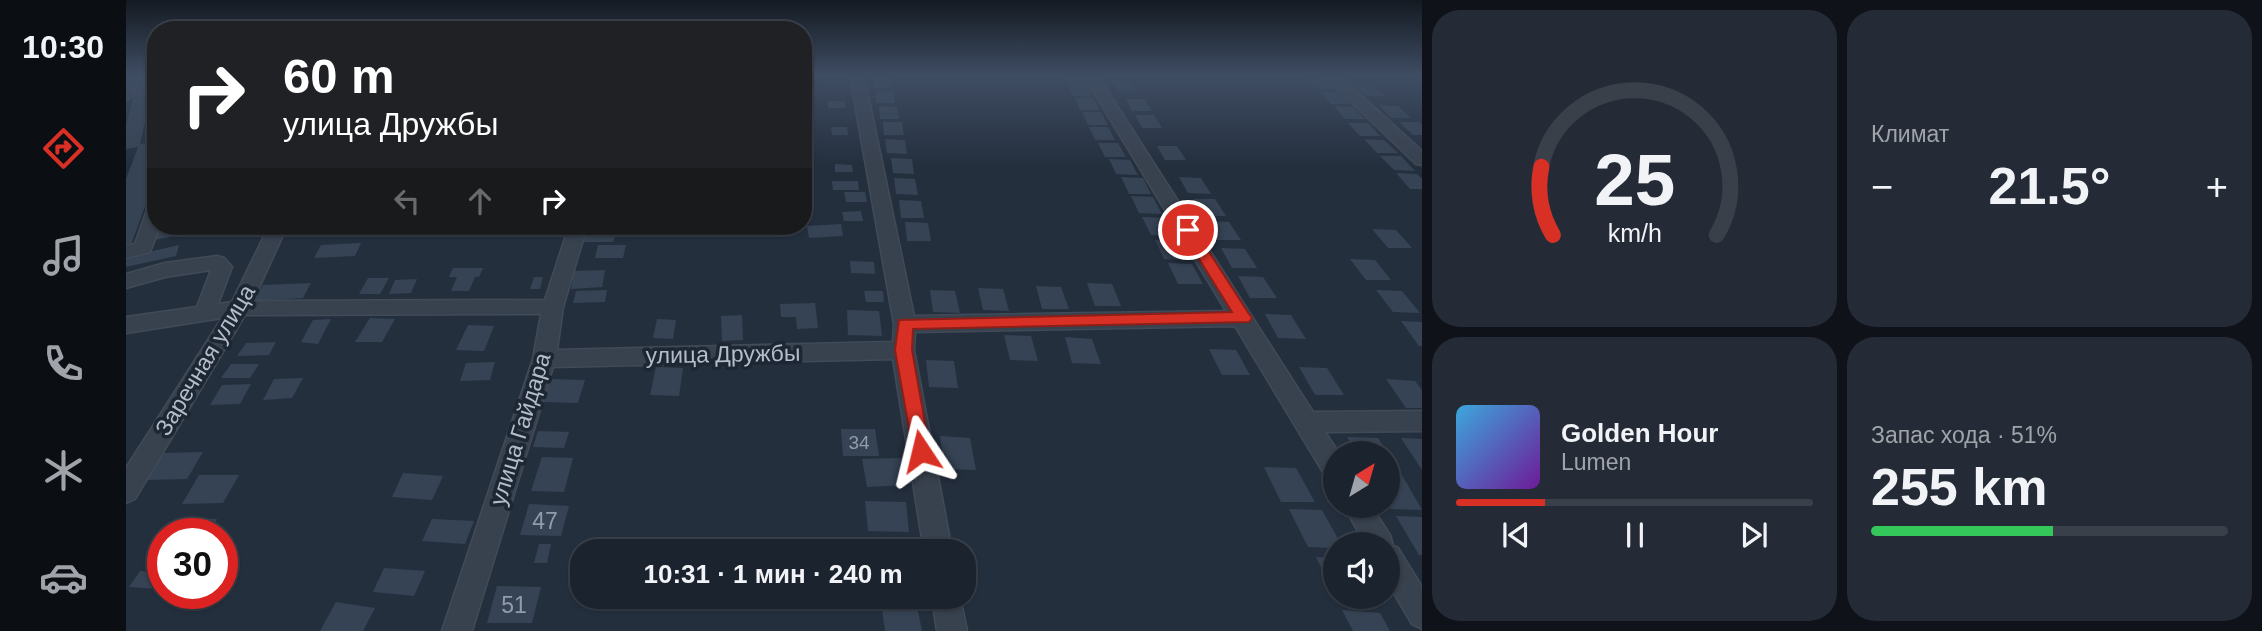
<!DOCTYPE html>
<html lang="ru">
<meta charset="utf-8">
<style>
:root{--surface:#1b232e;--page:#242b36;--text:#f1f3f6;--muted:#a0a4aa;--line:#39404a;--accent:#d93025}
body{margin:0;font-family:Helvetica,sans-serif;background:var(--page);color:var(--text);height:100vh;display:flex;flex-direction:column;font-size:26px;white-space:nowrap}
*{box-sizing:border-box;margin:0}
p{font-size:23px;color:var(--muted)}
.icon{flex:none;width:38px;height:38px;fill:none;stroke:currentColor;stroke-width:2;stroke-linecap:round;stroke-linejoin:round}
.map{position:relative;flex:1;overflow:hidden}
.sheet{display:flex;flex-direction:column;gap:10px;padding:10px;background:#0f1319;width:840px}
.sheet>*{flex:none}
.top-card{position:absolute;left:21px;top:21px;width:665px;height:214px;border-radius:28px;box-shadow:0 2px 5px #0004,0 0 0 2px var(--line);background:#202124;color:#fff;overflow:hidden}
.needle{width:46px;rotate:37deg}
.fabs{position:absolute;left:1197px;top:441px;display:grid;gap:14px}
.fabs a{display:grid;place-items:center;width:77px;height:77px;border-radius:50%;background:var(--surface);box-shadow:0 2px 5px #0004,0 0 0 2px var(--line);font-size:35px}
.speed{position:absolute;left:21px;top:518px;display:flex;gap:14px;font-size:35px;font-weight:700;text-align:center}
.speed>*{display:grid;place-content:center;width:91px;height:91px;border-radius:50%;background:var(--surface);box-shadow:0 2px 5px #0004,0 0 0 2px var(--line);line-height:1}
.speed .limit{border:10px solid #d22;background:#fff;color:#111}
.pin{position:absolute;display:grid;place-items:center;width:60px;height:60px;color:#fff;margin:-30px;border:4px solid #fff;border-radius:50%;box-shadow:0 2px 7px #0007}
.me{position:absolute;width:77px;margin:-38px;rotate:350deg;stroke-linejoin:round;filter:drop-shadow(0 0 5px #0008)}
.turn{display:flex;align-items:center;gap:24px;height:147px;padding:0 21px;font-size:32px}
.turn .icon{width:91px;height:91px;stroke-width:2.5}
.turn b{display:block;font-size:49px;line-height:60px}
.lanes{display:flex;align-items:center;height:66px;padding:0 21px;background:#0003;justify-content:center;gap:35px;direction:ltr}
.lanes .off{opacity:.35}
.big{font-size:52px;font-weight:700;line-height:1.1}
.sheet .tile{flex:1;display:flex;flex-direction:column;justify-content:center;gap:10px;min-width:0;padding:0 24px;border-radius:28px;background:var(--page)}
.sheet .dial{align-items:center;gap:0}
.dial svg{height:182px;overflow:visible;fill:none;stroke:var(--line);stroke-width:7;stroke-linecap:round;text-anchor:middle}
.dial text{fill:var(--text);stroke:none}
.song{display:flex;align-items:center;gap:21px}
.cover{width:84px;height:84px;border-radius:10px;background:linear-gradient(135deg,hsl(200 70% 55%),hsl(280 70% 35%))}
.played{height:7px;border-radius:4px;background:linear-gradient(90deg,var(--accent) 25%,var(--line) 25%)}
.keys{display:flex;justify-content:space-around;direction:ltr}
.heat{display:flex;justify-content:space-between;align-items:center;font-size:38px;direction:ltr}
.charge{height:10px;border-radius:5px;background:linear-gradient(90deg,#34c759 51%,var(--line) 0)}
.sheet .tiles{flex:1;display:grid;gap:10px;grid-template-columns:repeat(2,1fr)}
.trip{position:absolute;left:444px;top:539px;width:406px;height:70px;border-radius:28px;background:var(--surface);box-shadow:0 2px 5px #0004,0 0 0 2px var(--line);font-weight:700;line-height:70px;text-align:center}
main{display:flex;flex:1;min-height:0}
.tabs{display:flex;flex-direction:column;width:126px;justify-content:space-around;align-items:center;background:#0b0e12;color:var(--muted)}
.tabs .icon{width:49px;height:49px}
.tabs .on{color:var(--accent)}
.tabs b{font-size:32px;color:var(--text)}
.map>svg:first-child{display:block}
.building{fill:#364354}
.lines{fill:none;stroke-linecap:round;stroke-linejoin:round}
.minor-casing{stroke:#414a57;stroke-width:3}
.minor{fill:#38414e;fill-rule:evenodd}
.route{fill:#d93025;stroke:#8d1f18;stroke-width:2}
.labels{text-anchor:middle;stroke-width:7;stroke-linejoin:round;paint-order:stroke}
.number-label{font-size:19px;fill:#929caa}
.street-label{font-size:23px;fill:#b4bcc9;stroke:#1d2633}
.near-number-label{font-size:23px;fill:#929caa}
</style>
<main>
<nav class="tabs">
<b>10:30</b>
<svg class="icon on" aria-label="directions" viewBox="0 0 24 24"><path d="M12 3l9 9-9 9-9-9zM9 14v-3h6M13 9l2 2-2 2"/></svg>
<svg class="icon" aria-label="music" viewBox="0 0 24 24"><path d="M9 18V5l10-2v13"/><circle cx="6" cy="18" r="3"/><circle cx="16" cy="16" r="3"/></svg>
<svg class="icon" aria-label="phone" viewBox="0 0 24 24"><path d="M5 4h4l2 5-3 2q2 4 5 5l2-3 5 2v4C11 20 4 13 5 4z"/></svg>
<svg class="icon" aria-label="climate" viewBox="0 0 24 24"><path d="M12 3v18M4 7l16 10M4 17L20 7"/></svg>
<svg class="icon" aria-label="car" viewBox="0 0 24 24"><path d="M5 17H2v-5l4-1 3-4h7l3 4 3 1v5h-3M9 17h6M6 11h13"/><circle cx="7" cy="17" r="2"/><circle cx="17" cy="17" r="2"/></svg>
</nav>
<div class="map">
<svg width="1296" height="631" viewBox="0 0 1296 631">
<rect width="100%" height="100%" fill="#242f3e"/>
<g class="building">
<path d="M13 76H30L14 144 30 141V176L5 245 0 246V179L12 147 0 149V125Z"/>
<path d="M937 76H955L958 84 940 83Z"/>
<path d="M747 77H765L766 88H748Z"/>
<path d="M1180 78 1198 79 1209 90 1190 89Z"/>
<path d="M986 80 1004 81 1011 91H992Z"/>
<path d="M1228 84 1247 85 1259 96H1240Z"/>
<path d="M942 85H960L966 97 947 96Z"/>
<path d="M749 91H767L769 103H750Z"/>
<path d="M1194 92H1212L1224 104H1205Z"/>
<path d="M949 98H967L974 110H954Z"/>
<path d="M1000 99H1018L1026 111H1006Z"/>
<rect x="702" y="101" width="17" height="7"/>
<path d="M1253 105 1272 106 1285 118H1265Z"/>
<path d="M753 106 771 107 773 119H754Z"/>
<path d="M1208 106 1227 107 1239 119H1219Z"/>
<path d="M956 112H975L982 125H962Z"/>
<path d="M1009 115H1028L1036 128H1016Z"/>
<path d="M757 122H776L778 135H758Z"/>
<path d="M1273 122H1293L1296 125V135H1287Z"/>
<path d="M1222 123H1242L1254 136H1234Z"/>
<path d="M705 127H721L722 135H706Z"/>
<path d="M963 127H982L989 140H969Z"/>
<path d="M759 139 779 140 781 154 761 153Z"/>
<path d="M1238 139 1258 140 1272 153H1251Z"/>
<path d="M972 143H992L1000 157H979Z"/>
<path d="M1031 146H1051L1060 160H1039Z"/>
<path d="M1254 156H1275L1289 171 1268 170Z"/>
<path d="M765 158 786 159 788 174 767 173Z"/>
<path d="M983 159 1004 160 1012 175 990 174Z"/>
<path d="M709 164 726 165 727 172H709Z"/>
<path d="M1270 173 1291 174 1296 179V189H1284Z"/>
<path d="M995 177 1017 178 1025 194H1003Z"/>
<path d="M1053 177 1075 178 1085 194 1062 193Z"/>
<path d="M768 178 789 179 792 195 770 194Z"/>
<path d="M706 181H732L733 190H707Z"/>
<path d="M718 192H739L741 202H720Z"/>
<path d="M1005 196 1027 197 1036 214 1013 213Z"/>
<path d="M1067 199H1089L1100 216H1076Z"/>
<path d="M773 200 795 201 798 218H775Z"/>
<path d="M735 211 737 221H718L716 212Z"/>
<path d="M1016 217 1039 218 1049 236 1025 235Z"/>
<path d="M1080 221 1103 222 1115 240H1091Z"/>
<path d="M779 222 802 223 805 241H781Z"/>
<path d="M715 224 717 236 683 238 681 226Z"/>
<path d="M34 226H52L48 236 29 240Z"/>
<path d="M217 226 213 235 191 237 194 228Z"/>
<path d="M463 226H491L490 231H462Z"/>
<path d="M1246 229 1270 230 1286 248H1262Z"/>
<path d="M457 236H489L487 242H456Z"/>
<path d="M1029 240 1052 241 1062 260 1038 259Z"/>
<path d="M235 243 229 256 188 258 195 245Z"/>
<path d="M53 245 50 256 0 267V257Z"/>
<path d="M472 245H500L497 258H469Z"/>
<path d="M1095 248 1119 249 1131 268H1106Z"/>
<path d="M1224 259 1249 260 1265 280H1240Z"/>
<path d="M724 261 748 262 749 274 725 273Z"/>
<path d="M1042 263 1066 264 1077 284H1052Z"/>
<path d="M327 268H357L353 277H349L343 291H325L331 277H323Z"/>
<path d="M479 270 476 287 445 289 448 271Z"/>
<path d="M1112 276 1137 277 1151 298H1124Z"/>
<path d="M408 277H417L414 289H404Z"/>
<path d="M242 278H263L254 294H233Z"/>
<path d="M291 279 285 293 263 294 269 280Z"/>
<path d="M185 283 177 298 128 301 137 285Z"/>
<path d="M961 283 986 284 995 306H969Z"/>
<path d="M910 286 935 287 943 309H916Z"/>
<path d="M852 288 877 289 883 311 857 310Z"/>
<path d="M481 290 479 302 447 303 450 291Z"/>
<path d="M804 290 829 291 834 313 807 312Z"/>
<path d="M1250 290 1276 291 1294 313 1267 312Z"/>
<path d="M738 291H757L758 302H740Z"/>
<path d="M689 303 692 328 671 329 670 317H655L654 304Z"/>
<path d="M721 310 753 311 756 336 722 335Z"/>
<path d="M1139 314 1165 315 1180 339 1152 338Z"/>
<path d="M616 315 617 340 596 341 595 316Z"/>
<path d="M244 318 269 319 256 342H229Z"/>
<path d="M205 319 192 344 175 342 187 320Z"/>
<path d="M531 319 550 320 547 339 527 338Z"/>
<path d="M1275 321 1296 322V346H1293Z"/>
<path d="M342 325 368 326 358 351 330 350Z"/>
<path d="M878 335 905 336 912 361 884 360Z"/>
<path d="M939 337 966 339 975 364 946 363Z"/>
<path d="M150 342 143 355 111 356 120 343Z"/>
<path d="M1083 349 1110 350 1124 375H1096Z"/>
<path d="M800 360 828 361 832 388 803 387Z"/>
<path d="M369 362 364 380 334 381 340 363Z"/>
<path d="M105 364H133L124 378H95Z"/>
<path d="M530 367 557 368 553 396 524 395Z"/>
<path d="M1173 367 1201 368 1218 395H1189Z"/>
<path d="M177 378 166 398 137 400 148 379Z"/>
<path d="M424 379 459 380 452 403 417 402Z"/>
<path d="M1260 379 1289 381 1296 390V408H1280Z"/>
<path d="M125 384 114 404 84 405 96 385Z"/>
<path d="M715 429H749L753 456H717Z"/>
<path d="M412 431 443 432 438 448 407 447Z"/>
<path d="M814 436 844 438 850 470 818 469Z"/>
<path d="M1221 437 1252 438 1273 470H1262V453H1231Z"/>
<path d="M1275 438 1296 439V470Z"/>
<path d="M77 452 61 479 21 480 38 453Z"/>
<path d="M416 457 447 458 438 492 405 491Z"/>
<path d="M775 458 780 485 741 487 736 459Z"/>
<path d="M1138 467 1170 468 1189 502H1155Z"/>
<path d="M277 473 317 476 306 500 266 497Z"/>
<path d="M1262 474 1276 475 1296 510 1265 509 1262 504Z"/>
<path d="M73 475H113L97 503 56 504Z"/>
<path d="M739 501 780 502 783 532 742 531Z"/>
<path d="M403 504 443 506 435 536 394 535Z"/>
<path d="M1163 509 1196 510 1215 544H1209V548L1182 547Z"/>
<path d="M1270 516 1296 517V555H1293Z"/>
<path d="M52 518 91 519 83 534H41Z"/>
<path d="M306 519 348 521 339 544 296 541Z"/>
<path d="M413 544H425L421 563H408Z"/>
<path d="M741 546 784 547 785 551H742Z"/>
<path d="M1190 557 1209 558V596Z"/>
<path d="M258 568 299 571 288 596 247 592Z"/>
<path d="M14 571 37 573V581L31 589 3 587Z"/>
<path d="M371 586 415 587 406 623H361Z"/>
<path d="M1209 597H1246L1248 600H1211Z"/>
<path d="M790 601 796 631H759L755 602Z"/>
<path d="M210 602 249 608 237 631H194Z"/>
<path d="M1216 610 1254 613 1264 631H1227Z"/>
</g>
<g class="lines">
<g class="minor-casing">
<g id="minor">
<path d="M0 76H13L7 96 0 100Z"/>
<path d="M724 76H738L788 316 1100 311 958 76H972L1187 412 1296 411V431L1199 432 1213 453H1209V480L1200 477 1109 326 789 332 788 350 826 551H798L767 359 427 367 346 631H316L407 359 415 314 119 315 9 499 0 503V468L96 318 0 333V317L71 307 85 270 39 277 0 288V274L39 263 91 256 98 258 106 267 92 304 106 302 143 226H161L127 301 419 300 443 226H461L437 307 431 350 767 342 768 324Z"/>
<path d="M1198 76H1214L1296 151V165L1290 164Z"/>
<path d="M30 204V226H34L24 252 0 258V246L9 244 21 210Z"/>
<path d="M1218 506H1245L1264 535 1267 546 1272 548 1296 587V629L1286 624 1262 583V544H1239Z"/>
<path d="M806 597H834L841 631H811Z"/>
</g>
</g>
<use href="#minor" class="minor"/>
</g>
<linearGradient id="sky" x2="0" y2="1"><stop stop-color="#141a22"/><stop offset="0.46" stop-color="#3f4d63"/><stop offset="1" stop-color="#3f4d63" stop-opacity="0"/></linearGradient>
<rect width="1296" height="165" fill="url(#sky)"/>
<path class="route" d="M1062 225 1067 227 1123 314 1126 318 1123 322 787 329 786 350 804 451 801 456 795 459 788 456 769 350 773 320 1106 312 1055 230Z"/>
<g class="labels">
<g class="number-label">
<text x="733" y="449">34</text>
</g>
<g class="street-label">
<text transform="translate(597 354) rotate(-1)" y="8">улица Дружбы</text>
<text transform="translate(79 360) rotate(-59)" y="8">Заречная улица</text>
<text transform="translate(394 429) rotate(-73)" y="8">улица Гайдара</text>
</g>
<g class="near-number-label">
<text x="419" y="529">47</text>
<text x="388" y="613">51</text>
</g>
</g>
</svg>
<div class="fabs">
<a><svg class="needle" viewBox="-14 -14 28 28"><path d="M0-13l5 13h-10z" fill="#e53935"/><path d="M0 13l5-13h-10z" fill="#a0a4aa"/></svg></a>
<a><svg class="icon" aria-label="sound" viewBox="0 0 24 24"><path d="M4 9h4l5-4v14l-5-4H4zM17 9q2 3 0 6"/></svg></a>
</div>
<div class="speed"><div class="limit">30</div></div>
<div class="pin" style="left:1062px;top:230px;background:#d93025"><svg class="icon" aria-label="arrive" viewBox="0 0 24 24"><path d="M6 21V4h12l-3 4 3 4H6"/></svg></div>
<svg class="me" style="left:795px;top:451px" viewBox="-20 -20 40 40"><path d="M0-17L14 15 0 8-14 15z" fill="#d93025" stroke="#fff" stroke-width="4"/></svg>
<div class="trip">10:31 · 1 мин · 240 m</div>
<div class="top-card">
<div class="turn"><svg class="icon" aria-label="right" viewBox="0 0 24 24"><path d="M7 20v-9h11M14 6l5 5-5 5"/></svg><div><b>60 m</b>улица Дружбы</div></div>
<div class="lanes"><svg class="icon off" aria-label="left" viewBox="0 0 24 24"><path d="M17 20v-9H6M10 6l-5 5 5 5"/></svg><svg class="icon off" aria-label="ahead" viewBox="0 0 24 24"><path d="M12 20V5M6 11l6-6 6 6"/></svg><svg class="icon" aria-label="right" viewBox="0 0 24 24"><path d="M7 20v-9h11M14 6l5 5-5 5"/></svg></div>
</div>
</div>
<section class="sheet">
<div class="tiles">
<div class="tile dial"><svg viewBox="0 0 100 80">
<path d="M14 69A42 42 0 1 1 86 69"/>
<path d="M14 69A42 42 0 0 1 9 39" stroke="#d93025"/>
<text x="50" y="56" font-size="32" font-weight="700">25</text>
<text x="50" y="72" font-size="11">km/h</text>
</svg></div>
<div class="tile"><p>Климат</p>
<div class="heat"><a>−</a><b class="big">21.5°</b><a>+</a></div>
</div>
<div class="tile">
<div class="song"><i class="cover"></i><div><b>Golden Hour</b><p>Lumen</p></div></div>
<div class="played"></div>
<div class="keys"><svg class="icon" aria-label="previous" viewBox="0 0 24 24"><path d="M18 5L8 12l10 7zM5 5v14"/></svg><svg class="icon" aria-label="pause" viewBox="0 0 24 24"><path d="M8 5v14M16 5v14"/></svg><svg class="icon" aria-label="next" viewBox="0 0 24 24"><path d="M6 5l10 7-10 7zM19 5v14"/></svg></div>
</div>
<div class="tile"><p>Запас хода · 51%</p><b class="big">255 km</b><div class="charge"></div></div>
</div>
</section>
</main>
